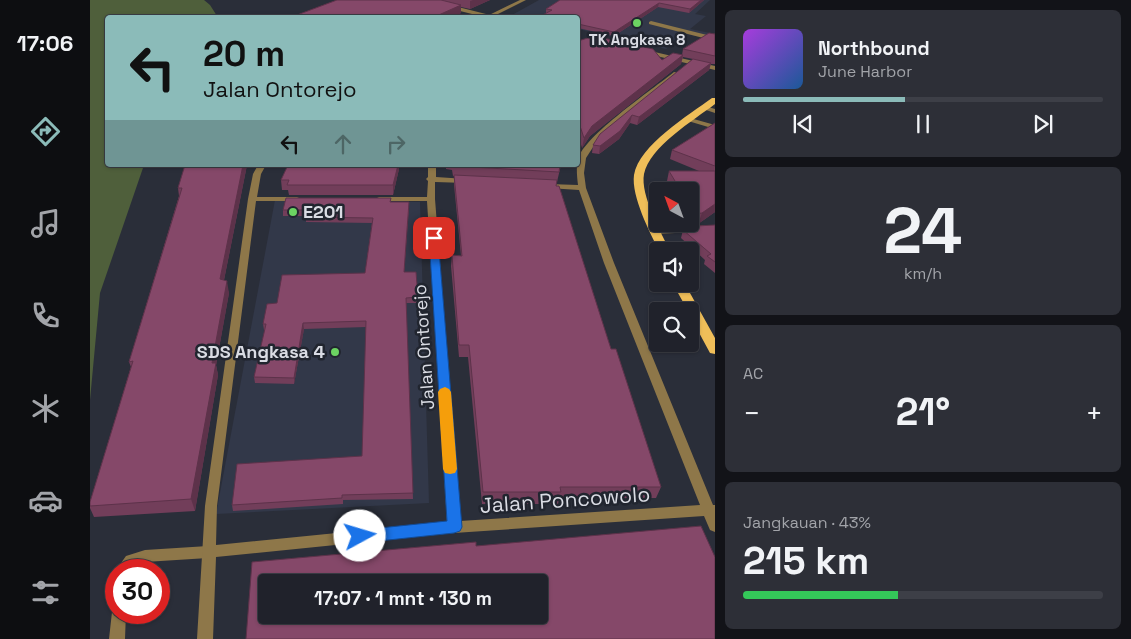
<!DOCTYPE html>
<html lang="id">
<meta charset="utf-8">
<style>
:root{--surface:#20222b;--page:#2d2f37;--text:#f1f3f6;--muted:#a2a4a9;--line:#3d3f47;--accent:#8bbbb9}
body{margin:0;font-family:"Space Grotesk",sans-serif;background:var(--page);color:var(--text);height:100vh;display:flex;flex-direction:column;font-size:19px;white-space:nowrap}
*{box-sizing:border-box;margin:0}
p{font-size:16px;color:var(--muted)}
.icon{flex:none;width:28px;height:28px;fill:none;stroke:currentColor;stroke-width:2;stroke-linecap:round;stroke-linejoin:round}
.map{position:relative;flex:1;overflow:hidden}
.drawer{display:flex;flex-direction:column;gap:10px;padding:10px;background:#121318;width:416px}
.drawer>*{flex:none}
.top-card{position:absolute;left:15px;top:15px;width:475px;height:152px;border-radius:5px;box-shadow:0 1px 4px #0004,0 0 0 1px var(--line);background:#8bbbb9;color:#111;overflow:hidden}
.needle{width:32px;rotate:319deg}
.buttons{position:absolute;left:559px;top:182px;display:grid;gap:10px}
.buttons a{display:grid;place-items:center;width:50px;height:50px;border-radius:5px;background:var(--surface);box-shadow:0 1px 4px #0004,0 0 0 1px var(--line);font-size:25px}
.speed{position:absolute;left:15px;top:559px;display:flex;gap:10px;font-size:25px;font-weight:700;text-align:center}
.speed>*{display:grid;place-content:center;width:65px;height:65px;border-radius:50%;background:var(--surface);box-shadow:0 1px 4px #0004,0 0 0 1px var(--line);line-height:1}
.speed .limit{border:8px solid #d22;background:#fff;color:#111}
.pin{position:absolute;display:grid;place-items:center;width:42px;height:42px;color:#fff;margin:-21px;border-radius:10px;box-shadow:0 2px 8px #0006}
.me{position:absolute;width:55px;margin:-28px;rotate:84deg;stroke-linejoin:round;filter:drop-shadow(0 0 4px #0008)}
.turn{display:flex;align-items:center;gap:18px;height:105px;padding:0 15px;font-size:22px}
.turn .icon{width:65px;height:65px;stroke-width:2.5}
.turn b{display:block;font-size:35px;line-height:42px}
.lanes{display:flex;align-items:center;height:48px;padding:0 15px;background:#0003;justify-content:center;gap:25px;direction:ltr}
.lanes .off{opacity:.35}
.big{font-size:38px;font-weight:600;line-height:1.1}
.drawer .widget{flex:1;display:flex;flex-direction:column;justify-content:center;gap:8px;min-width:0;padding:0 18px;border-radius:8px;background:var(--page)}
.drawer .dial{align-items:center;gap:0}
.dial b{font-size:65px;line-height:1}
.song{display:flex;align-items:center;gap:15px}
.cover{width:60px;height:60px;border-radius:8px;background:linear-gradient(135deg,hsl(280 70% 55%),hsl(210 70% 35%))}
.played{height:5px;border-radius:2px;background:linear-gradient(90deg,var(--accent) 45%,var(--line) 45%)}
.keys{display:flex;justify-content:space-around;direction:ltr}
.heat{display:flex;justify-content:space-between;align-items:center;font-size:28px;direction:ltr}
.charge{height:8px;border-radius:4px;background:linear-gradient(90deg,#34c759 43%,var(--line) 0)}
.trip{position:absolute;left:168px;top:574px;width:290px;height:50px;border-radius:5px;background:var(--surface);box-shadow:0 1px 4px #0004,0 0 0 1px var(--line);font-weight:600;line-height:50px;text-align:center}
main{display:flex;flex:1;min-height:0}
.dock{display:flex;flex-direction:column;width:90px;justify-content:space-around;align-items:center;background:#0d0e11;color:var(--muted)}
.dock .icon{width:35px;height:35px}
.dock .active{color:var(--accent)}
.dock b{font-size:22px;color:var(--text)}
.map>svg:first-child{display:block}
.built{fill:#323849}
.green{fill:#4f5f3b}
.lines{fill:none;stroke-linecap:round;stroke-linejoin:round}
.lane{fill:#8e7749;fill-rule:evenodd}
.street{fill:#8e7749;fill-rule:evenodd}
.primary{fill:#efbe59;fill-rule:evenodd}
.wall{fill:#723e5a}
.shaded-wall{fill:#5d324a}
.building{fill:#854869;stroke:#5d324a;fill-rule:evenodd}
.route{fill:#1a73e8;stroke:#114b97}
.slow{fill:#f59e0b}
.poi-dot{fill:#6cd362;stroke:#21252f;stroke-width:2}
.labels{text-anchor:middle;stroke-width:5;stroke-linejoin:round;paint-order:stroke}
.far-poi-label{font-size:15px;font-weight:bold;fill:#dadce4;stroke:#21252f}
.poi-label{font-size:18px;font-weight:bold;fill:#dadce4;stroke:#21252f;text-anchor:start}
.street-label{font-size:18px;fill:#dadce4;stroke:#21252f}
.near-street-label{font-size:21px;fill:#dadce4;stroke:#21252f}
</style>
<main>
<nav class="dock">
<b>17:06</b>
<svg class="icon active" aria-label="directions" viewBox="0 0 24 24"><path d="M12 3l9 9-9 9-9-9zM9 14v-3h6M13 9l2 2-2 2"/></svg>
<svg class="icon" aria-label="music" viewBox="0 0 24 24"><path d="M9 18V5l10-2v13"/><circle cx="6" cy="18" r="3"/><circle cx="16" cy="16" r="3"/></svg>
<svg class="icon" aria-label="phone" viewBox="0 0 24 24"><path d="M5 4h4l2 5-3 2q2 4 5 5l2-3 5 2v4C11 20 4 13 5 4z"/></svg>
<svg class="icon" aria-label="climate" viewBox="0 0 24 24"><path d="M12 3v18M4 7l16 10M4 17L20 7"/></svg>
<svg class="icon" aria-label="car" viewBox="0 0 24 24"><path d="M5 17H2v-5l4-1 3-4h7l3 4 3 1v5h-3M9 17h6M6 11h13"/><circle cx="7" cy="17" r="2"/><circle cx="17" cy="17" r="2"/></svg>
<svg class="icon" aria-label="filters" viewBox="0 0 24 24"><path d="M4 7h16M4 17h16"/><circle cx="9" cy="7" r="2"/><circle cx="15" cy="17" r="2"/></svg>
</nav>
<div class="map">
<svg width="625" height="639" viewBox="0 0 625 639">
<rect width="100%" height="100%" fill="#2a2e39"/>
<g class="built">
<path d="M449 0H620L605 14 616 16 600 29 625 34V40L596 34 576 49 488 29V18H435L422 15Z"/>
<path d="M185 200 330 202 339 503 126 514Z"/>
</g>
<path class="green" d="M0 0H114L120 5 127 16 18 18V165H54L10 293 0 400Z"/>
<g class="lines">
<g class="lane">
<path d="M360 5 400 15 401 16 398 18 358 8Z"/>
<path d="M561 21 625 37V41L559 24V22Z"/>
<path d="M615 106 625 109V113L613 109V107Z"/>
<path d="M600 118 625 125V129L598 121 597 120Z"/>
<path d="M625 225V231L565 234 561 231 565 228Z"/>
<path d="M118 546 123 548 125 552 123 556 118 558 55 562 45 565 41 570H26L36 556 55 550Z"/>
<path d="M26 606V612H36L35 639H19L22 612 24 607Z"/>
</g>
<g class="street">
<path d="M430 0H436L400 18H393Z"/>
<path d="M556 50 625 66V70L554 53V51Z"/>
<path d="M584 72 589 73 507 141 496 158 494 173 496 188 524 263 623 505H625V532L620 530 614 516 364 533 126 557 123 639H107L115 506 158 199 163 174 168 165H176L171 174 167 197H207L211 199 207 201H166L127 506 126 545 357 522 337 201H289L285 199 289 197H337L338 181 336 179 338 177V165H346V177L376 179 380 181 376 183 345 182V199L370 521 610 505 514 263 489 190 458 188 454 186 458 184 488 185C487 176 486 168 488 159 494 136 563 89 584 72Z"/>
</g>
<g class="primary">
<path d="M622 98H625V104C604 120 559 147 554 174 550 195 571 232 580 251H569C560 233 541 196 544 175 549 145 599 115 622 98Z"/>
<path d="M583 284H595L625 338V354L620 353 600 316V311H598Z"/>
</g>
</g>
<g class="wall">
<path d="M247 0H400L380 9 371 7V13L360 18H199Z"/>
<path d="M470 0H614L599 13 568 7 524 36 488 28V18H451V16L456 13V9Z"/>
<path d="M625 34V64H621L619 70 547 125 540 123 529 139 509 154 502 153 503 145 603 59 593 57 591 64 500 136 492 148 488 134V41L572 60 592 55 593 49Z"/>
<path d="M625 123V212L608 224H601L600 223V191H582L577 181 579 171H609L580 159 582 150Z"/>
<path d="M157 165 134 280 139 293 126 365 128 375 105 511 4 517 0 508V502L41 367 39 362 89 196 88 188Z"/>
<path d="M356 165H471L466 186 521 349 571 487 566 498H469L468 504H392L378 357H369L361 266 362 255 371 256 364 185V176H363L362 170 356 169Z"/>
<path d="M309 169 303 195H199L198 190H192L191 180Z"/>
<path d="M301 198V202L319 207 314 272 328 297 327 303H316L323 499 253 500V504L143 511 142 505 272 456 276 327 214 329 204 384 165 383 164 377 175 330H174L173 324 187 303 275 273 282 223 216 222V216H193V210Z"/>
<path d="M625 225V273L614 264 615 260 591 238 593 230Z"/>
</g>
<g class="shaded-wall">
<path d="M383 0H400L380 9V1Z"/>
<path d="M611 0H614L599 13 600 9Z"/>
<path d="M569 3 568 7 524 36V32Z"/>
<path d="M371 5V13L360 18H342Z"/>
<path d="M593 55 591 64 500 136 492 148 494 138 502 126Z"/>
<path d="M621 63 619 70 547 125 549 117Z"/>
<path d="M542 115 540 123 529 139 509 154 510 146Z"/>
<path d="M153 165H157L132 290 130 279Z"/>
<path d="M308 165H309V169L303 195V185Z"/>
<path d="M625 204V212L608 224 612 213Z"/>
<path d="M137 281 139 293 126 365 128 375 105 511 101 499 122 363Z"/>
<path d="M213 323 214 329 204 384V378Z"/>
</g>
<g class="building">
<path d="M247 0H351L371 5 342 18H199Z"/>
<path d="M470 0H611L600 9 569 3 524 32 488 24V18H459L451 16 462 10 456 9Z"/>
<path d="M619 33 625 34V56L593 49Z"/>
<path d="M504 36 563 49 572 60 583 53 593 55 502 126 494 138 488 120V41Z"/>
<path d="M603 59 621 63 549 117 542 115 530 131 510 146 503 145 510 134Z"/>
<path d="M625 123V166L582 150Z"/>
<path d="M95 165H153L130 279 137 281 122 363H126L101 499 0 506V502L43 361 39 362 92 188H88Z"/>
<path d="M198 165H308L303 185H197L199 180H191Z"/>
<path d="M363 165H470L469 172 363 166Z"/>
<path d="M579 171H625V204L612 213 604 214 600 207V191H591Z"/>
<path d="M364 175 467 180 466 186H469L521 349H526L571 487H470L471 492H393L379 345H369L362 255 372 256Z"/>
<path d="M196 198H301L300 202H319L314 272H326L328 297 316 298 323 493 252 495V498L142 505 147 464 272 456 276 321 213 323 204 378 164 377 176 324H173L177 304 187 303 192 275 275 273 283 218 216 217 217 210H193Z"/>
<path d="M625 225V262L617 256 621 254 593 230 606 226Z"/>
<path d="M611 526 625 557V639H156L162 562 386 542V546ZM176 582H449V615H176Z"/>
</g>
<path class="route" d="M340 235H344L348 238 372 527 370 531 364 533 270 543 264 541 262 536 264 532 270 530 357 521 339 238Z"/>
<path class="slow" d="M355 387 359 389 361 392 367 469 365 473 360 474 355 473 353 469 348 392 350 389Z"/>
<g class="poi-dot">
<circle cx="547" cy="23" r="5"/>
<circle cx="203" cy="212" r="5"/>
<circle cx="245" cy="352" r="5"/>
</g>
<g class="labels">
<g class="far-poi-label">
<text x="547" y="45">TK Angkasa 8</text>
</g>
<g class="poi-label">
<text x="213" y="218">E201</text>
<text x="235" y="358" text-anchor="end">SDS Angkasa 4</text>
</g>
<g class="street-label">
<text transform="translate(334 347) rotate(-94)" y="6">Jalan Ontorejo</text>
</g>
<g class="near-street-label">
<text transform="translate(475 500) rotate(-4)" y="7">Jalan Poncowolo</text>
</g>
</g>
</svg>
<div class="buttons">
<a><svg class="needle" viewBox="-14 -14 28 28"><path d="M0-13l5 13h-10z" fill="#e53935"/><path d="M0 13l5-13h-10z" fill="#a2a4a9"/></svg></a>
<a><svg class="icon" aria-label="sound" viewBox="0 0 24 24"><path d="M4 9h4l5-4v14l-5-4H4zM17 9q2 3 0 6"/></svg></a>
<a><svg class="icon" aria-label="search" viewBox="0 0 24 24"><circle cx="10" cy="10" r="6"/><path d="M15 15l6 6"/></svg></a>
</div>
<div class="speed"><div class="limit">30</div></div>
<div class="pin" style="left:344px;top:238px;background:#d93025"><svg class="icon" aria-label="arrive" viewBox="0 0 24 24"><path d="M6 21V4h12l-3 4 3 4H6"/></svg></div>
<svg class="me" style="left:270px;top:536px" viewBox="-20 -20 40 40"><circle r="19" fill="#fff"/><path d="M0-13L10 11 0 6-10 11z" fill="#1a73e8"/></svg>
<div class="trip">17:07 · 1 mnt · 130 m</div>
<div class="top-card">
<div class="turn"><svg class="icon" aria-label="left" viewBox="0 0 24 24"><path d="M17 20v-9H6M10 6l-5 5 5 5"/></svg><div><b>20 m</b>Jalan Ontorejo</div></div>
<div class="lanes"><svg class="icon" aria-label="left" viewBox="0 0 24 24"><path d="M17 20v-9H6M10 6l-5 5 5 5"/></svg><svg class="icon off" aria-label="ahead" viewBox="0 0 24 24"><path d="M12 20V5M6 11l6-6 6 6"/></svg><svg class="icon off" aria-label="right" viewBox="0 0 24 24"><path d="M7 20v-9h11M14 6l5 5-5 5"/></svg></div>
</div>
</div>
<section class="drawer">
<div class="widget">
<div class="song"><i class="cover"></i><div><b>Northbound</b><p>June Harbor</p></div></div>
<div class="played"></div>
<div class="keys"><svg class="icon" aria-label="previous" viewBox="0 0 24 24"><path d="M18 5L8 12l10 7zM5 5v14"/></svg><svg class="icon" aria-label="pause" viewBox="0 0 24 24"><path d="M8 5v14M16 5v14"/></svg><svg class="icon" aria-label="next" viewBox="0 0 24 24"><path d="M6 5l10 7-10 7zM19 5v14"/></svg></div>
</div>
<div class="widget dial"><b>24</b><p>km/h</p></div>
<div class="widget"><p>AC</p>
<div class="heat"><a>−</a><b class="big">21°</b><a>+</a></div>
</div>
<div class="widget"><p>Jangkauan · 43%</p><b class="big">215 km</b><div class="charge"></div></div>
</section>
</main>
